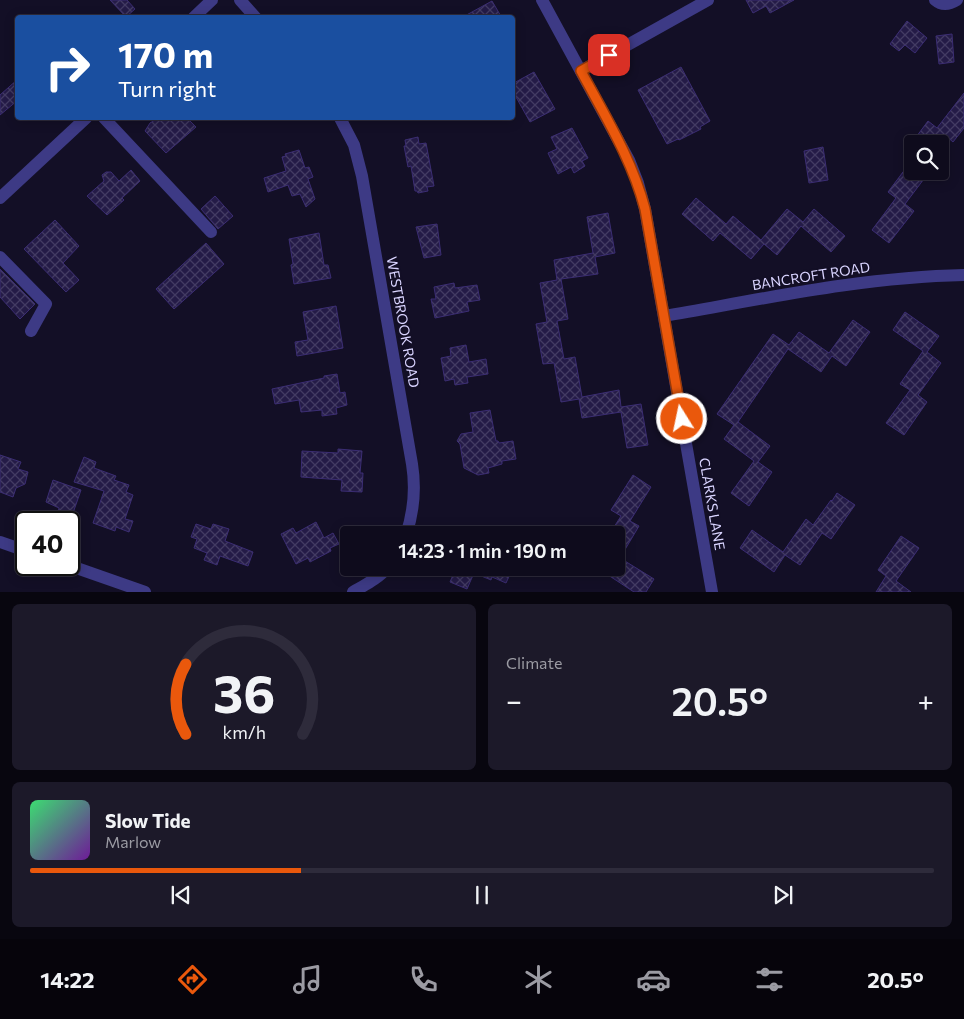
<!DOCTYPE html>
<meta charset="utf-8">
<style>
:root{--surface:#0e0b1c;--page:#1c1929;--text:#f1f3f6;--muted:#9b9ba3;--line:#2e2b3b;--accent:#ea580c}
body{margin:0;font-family:Commissioner,sans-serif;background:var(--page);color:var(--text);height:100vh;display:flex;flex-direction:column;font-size:19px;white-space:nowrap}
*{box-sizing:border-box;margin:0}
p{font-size:16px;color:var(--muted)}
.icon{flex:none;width:28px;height:28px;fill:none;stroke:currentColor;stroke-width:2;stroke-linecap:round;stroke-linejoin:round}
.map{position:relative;height:592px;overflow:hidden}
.details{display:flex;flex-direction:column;gap:12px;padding:12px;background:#08060f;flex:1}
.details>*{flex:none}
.banner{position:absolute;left:15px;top:15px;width:500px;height:105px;border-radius:5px;box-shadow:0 2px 12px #0003,0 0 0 1px var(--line);background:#1a4fa0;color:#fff;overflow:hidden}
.fabs{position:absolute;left:904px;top:135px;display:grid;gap:10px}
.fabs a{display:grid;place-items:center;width:45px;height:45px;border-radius:5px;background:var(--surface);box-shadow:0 2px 12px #0003,0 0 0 1px var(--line);font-size:25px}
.speed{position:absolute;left:15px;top:511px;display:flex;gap:10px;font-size:25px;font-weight:700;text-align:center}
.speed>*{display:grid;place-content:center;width:65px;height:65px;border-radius:50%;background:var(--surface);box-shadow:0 2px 12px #0003,0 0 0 1px var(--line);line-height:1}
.speed .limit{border:2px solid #111;border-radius:8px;background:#fff;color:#111}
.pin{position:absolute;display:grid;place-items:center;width:42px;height:42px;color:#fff;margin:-21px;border-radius:10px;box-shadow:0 2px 8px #0006}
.me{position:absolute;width:55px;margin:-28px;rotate:350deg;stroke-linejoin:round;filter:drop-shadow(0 0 4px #0008)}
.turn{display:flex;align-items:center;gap:18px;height:105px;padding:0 20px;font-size:22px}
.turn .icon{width:65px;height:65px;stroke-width:2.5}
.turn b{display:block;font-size:35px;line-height:42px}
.big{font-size:38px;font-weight:600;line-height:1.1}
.details .card{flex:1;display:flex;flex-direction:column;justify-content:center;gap:8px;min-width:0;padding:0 18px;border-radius:8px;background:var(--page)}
.details .dial{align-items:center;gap:0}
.dial svg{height:130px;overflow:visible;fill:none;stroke:var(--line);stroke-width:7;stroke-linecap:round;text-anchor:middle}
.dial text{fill:var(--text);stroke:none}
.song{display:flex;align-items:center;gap:15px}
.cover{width:60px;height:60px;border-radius:8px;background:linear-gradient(135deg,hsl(140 70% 55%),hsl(280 70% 35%))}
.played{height:5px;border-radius:2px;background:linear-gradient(90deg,var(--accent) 30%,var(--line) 30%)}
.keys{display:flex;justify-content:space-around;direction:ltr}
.heat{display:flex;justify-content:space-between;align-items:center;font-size:28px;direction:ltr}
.details .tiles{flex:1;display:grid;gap:12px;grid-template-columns:1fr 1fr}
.card:last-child{grid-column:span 2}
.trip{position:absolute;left:340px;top:526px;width:285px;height:50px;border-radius:5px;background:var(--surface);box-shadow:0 2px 12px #0003,0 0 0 1px var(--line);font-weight:600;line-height:50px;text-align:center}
.tabs{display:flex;height:80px;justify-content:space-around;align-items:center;background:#06040b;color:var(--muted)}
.tabs .icon{width:35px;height:35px}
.tabs .active{color:var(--accent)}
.tabs b{font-size:22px;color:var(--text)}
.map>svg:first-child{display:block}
.building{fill:url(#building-cross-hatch);stroke:#3b2d73}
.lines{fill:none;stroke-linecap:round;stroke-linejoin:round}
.minor{stroke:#3d3a85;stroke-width:12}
.route-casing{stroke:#983908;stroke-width:12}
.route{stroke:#ea580c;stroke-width:9}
.labels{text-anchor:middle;stroke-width:4;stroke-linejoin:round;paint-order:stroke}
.street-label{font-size:14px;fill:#d9d4ff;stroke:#130f26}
</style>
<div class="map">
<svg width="964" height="592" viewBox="0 0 964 592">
<defs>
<pattern id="building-cross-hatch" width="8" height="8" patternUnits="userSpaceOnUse" patternTransform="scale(1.25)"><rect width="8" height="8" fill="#241b47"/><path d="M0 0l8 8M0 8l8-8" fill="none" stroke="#433b63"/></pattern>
</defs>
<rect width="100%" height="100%" fill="#130f26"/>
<g class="building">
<path d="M110 0H127L135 9 126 17Z"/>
<path d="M746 0H794L770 13 766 6 753 13Z"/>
<path d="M492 1 502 18H461Z"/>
<path d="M907 21 927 38 915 53 905 45 899 51 890 44Z"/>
<path d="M952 34 954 62 939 64 936 36Z"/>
<path d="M681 67 710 121 700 127 701 129 679 140 678 139 667 144 638 90Z"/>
<path d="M534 72 555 109 530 122 512 90V84Z"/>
<path d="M18 79V100L0 115V95Z"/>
<path d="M964 93V128L953 142 945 135 938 144H911L928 121 937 128Z"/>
<path d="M158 118H187L196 127 166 153 145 131 150 123Z"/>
<path d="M572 128 588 158 582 161 585 166 574 173 571 167 558 174 548 153 557 149 551 137Z"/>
<path d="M418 137 419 144 426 143 434 186 427 187 428 191 418 193 417 191H415L411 166 408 167 404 146H406L405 140Z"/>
<path d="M823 147 828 180 809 183 804 151Z"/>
<path d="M299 150 305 168 309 167 313 177 308 179 315 199 306 207 300 194 292 196 288 185 268 192 264 178 286 171 282 157 286 156 285 154Z"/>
<path d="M912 160V171H930L905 204 914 211 889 243 872 230 896 198 888 192Z"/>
<path d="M131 170 140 181 122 198 124 200 107 215 87 196 104 181 102 175 106 172H111L119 181Z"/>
<path d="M215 196 233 216 218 229 201 209Z"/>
<path d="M696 198 726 224 733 216 761 240 787 209 803 222 814 209 845 236 831 252 801 226 777 255 764 244 751 259 720 233 713 241 682 214Z"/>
<path d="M608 213 615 253 595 257 598 274 561 279 568 319 557 321 564 359 575 357 582 397 619 390 621 407 641 404 648 445 627 448 621 412 582 418 579 399 561 402 554 363 543 364 536 324 547 322 540 283 557 280 554 260 593 253 587 217Z"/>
<path d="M55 220 79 246 63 263 79 280 66 292 24 249Z"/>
<path d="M437 224 441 255 424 258 416 227Z"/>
<path d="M319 233 324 265H328L331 278 294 284 291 265 293 264 289 239Z"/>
<path d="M206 243 224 264 174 309 156 289Z"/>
<path d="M0 269 35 304 20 319 0 297Z"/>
<path d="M454 283 455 288 477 285 480 300 467 302 469 311 435 318 431 299H436L434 287Z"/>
<path d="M336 306 343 348 297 356 295 342 308 340 303 312Z"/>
<path d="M905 312 939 336 927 352 941 363 918 395 927 402 904 435 886 423 910 390 900 384 923 351 893 330Z"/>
<path d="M853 320 870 332 846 366 832 356 821 372 788 349 738 422 770 446 758 462 772 472 749 506 731 493 754 461 724 439 734 425 717 414 773 334 789 345 799 332 829 353Z"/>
<path d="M466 345 469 362 486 359 488 374 467 377 468 383 455 385 454 379 445 381 441 358 451 356 450 348Z"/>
<path d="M337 374 340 393 345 392 347 405 336 408 337 414 322 416V410L301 412 299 400 275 404 272 389 324 378V376Z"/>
<path d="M490 410 496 441H498L499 443 513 441 516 459 502 461V464L488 468 489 473 478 475 464 468 460 444 457 441 461 434 473 432 470 413Z"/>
<path d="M338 449 362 451 360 473H363L362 492 341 491 342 480 301 477 302 451 338 453Z"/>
<path d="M0 455 21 462 18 469 28 472 25 484 16 488 13 497 0 492Z"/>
<path d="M84 457 96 462 94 468 116 476 114 480 129 485 126 492 133 495 125 519 133 521 129 532 116 527 115 531 93 523 104 491 74 482Z"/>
<path d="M633 475 651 487 630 521 639 526 620 558 654 579 646 592H634L608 575 612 568H616V535H609L621 516 611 510Z"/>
<path d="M53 480 81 490 72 516 58 512 59 508 46 502Z"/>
<path d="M837 493 855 505 831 539 822 533 800 565 785 555 774 572 740 548 752 530 783 552 806 519 813 525 831 500 832 501Z"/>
<path d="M316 522 324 538 333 533 339 544 330 548 331 551 310 562 308 558 296 564 281 534 293 528 296 533Z"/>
<path d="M196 524 211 529 213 524 229 529 225 541 253 552 248 566 220 556 217 565 204 560 207 553 194 548 197 539 191 537Z"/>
<path d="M901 536 919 548 896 581 911 592H876L886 576 878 570Z"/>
<path d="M456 568H513L506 583 492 577 491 580 474 573 467 589 450 582Z"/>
</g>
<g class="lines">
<g class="minor">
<path d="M240 0 256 18"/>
<path d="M542 0 629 160 638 183 645 209 712 592"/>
<path d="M935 0C942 6 949 5 957 0"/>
<path d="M193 18 212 0"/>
<path d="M581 71 708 0"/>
<path d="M104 118 211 232"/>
<path d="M340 118 354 145 362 176 412 464C416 489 414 511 406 535"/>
<path d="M0 198 86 118"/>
<path d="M0 257 46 304 31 331"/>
<path d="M664 316C763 299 863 277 964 275"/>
<path d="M0 542 26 551"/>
<path d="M68 565 145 592"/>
<path d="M353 592C365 585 379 578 387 568"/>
</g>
</g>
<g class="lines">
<g class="route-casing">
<path id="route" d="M609 55 581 71C605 116 632 159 645 209L682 419"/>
</g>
<use href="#route" class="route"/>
</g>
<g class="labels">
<g class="street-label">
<text transform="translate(811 276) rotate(-9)" y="5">BANCROFT ROAD</text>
<text transform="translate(403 322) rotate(80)" y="5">WESTBROOK ROAD</text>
<text transform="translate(712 504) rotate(80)" y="5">CLARKS LANE</text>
</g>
</g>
</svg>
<div class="fabs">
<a><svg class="icon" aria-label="search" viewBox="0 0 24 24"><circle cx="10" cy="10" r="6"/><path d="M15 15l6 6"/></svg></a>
</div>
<div class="speed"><div class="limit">40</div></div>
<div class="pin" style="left:609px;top:55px;background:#d93025"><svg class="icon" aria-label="arrive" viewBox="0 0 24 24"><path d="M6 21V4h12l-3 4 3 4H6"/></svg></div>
<svg class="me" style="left:682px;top:419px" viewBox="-20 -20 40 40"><circle r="17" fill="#ea580c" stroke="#fff" stroke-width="3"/><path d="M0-11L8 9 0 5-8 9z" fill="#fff"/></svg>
<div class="trip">14:23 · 1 min · 190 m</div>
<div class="banner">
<div class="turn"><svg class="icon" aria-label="right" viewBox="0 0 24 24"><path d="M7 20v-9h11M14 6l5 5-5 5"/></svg><div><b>170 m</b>Turn right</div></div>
</div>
</div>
<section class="details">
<div class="tiles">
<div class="card dial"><svg viewBox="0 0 100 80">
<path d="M14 69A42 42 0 1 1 86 69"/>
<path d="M14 69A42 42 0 0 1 14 26" stroke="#ea580c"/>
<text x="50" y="56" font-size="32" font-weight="700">36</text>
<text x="50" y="72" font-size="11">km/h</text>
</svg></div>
<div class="card"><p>Climate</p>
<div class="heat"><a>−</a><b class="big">20.5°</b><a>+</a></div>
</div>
<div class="card">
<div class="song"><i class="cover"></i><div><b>Slow Tide</b><p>Marlow</p></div></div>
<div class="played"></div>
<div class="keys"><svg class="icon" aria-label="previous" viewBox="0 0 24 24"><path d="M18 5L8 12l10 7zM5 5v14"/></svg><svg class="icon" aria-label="pause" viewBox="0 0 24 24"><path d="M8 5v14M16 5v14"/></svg><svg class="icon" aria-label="next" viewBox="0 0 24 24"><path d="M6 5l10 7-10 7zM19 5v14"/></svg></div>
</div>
</div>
</section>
<nav class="tabs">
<b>14:22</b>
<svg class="icon active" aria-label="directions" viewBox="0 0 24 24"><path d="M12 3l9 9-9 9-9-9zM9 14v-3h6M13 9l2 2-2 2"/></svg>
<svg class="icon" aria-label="music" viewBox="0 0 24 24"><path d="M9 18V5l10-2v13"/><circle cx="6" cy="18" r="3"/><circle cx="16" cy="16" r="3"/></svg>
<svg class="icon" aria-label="phone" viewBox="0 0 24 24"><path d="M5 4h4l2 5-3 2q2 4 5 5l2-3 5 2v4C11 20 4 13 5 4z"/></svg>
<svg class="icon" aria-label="climate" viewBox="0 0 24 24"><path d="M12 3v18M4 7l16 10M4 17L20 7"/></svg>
<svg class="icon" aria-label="car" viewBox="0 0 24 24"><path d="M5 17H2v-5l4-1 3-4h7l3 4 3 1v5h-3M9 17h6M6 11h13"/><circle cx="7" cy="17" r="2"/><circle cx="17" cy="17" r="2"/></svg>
<svg class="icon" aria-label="filters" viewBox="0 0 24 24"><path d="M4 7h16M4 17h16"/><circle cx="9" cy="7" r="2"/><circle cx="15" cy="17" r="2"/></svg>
<b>20.5°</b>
</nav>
